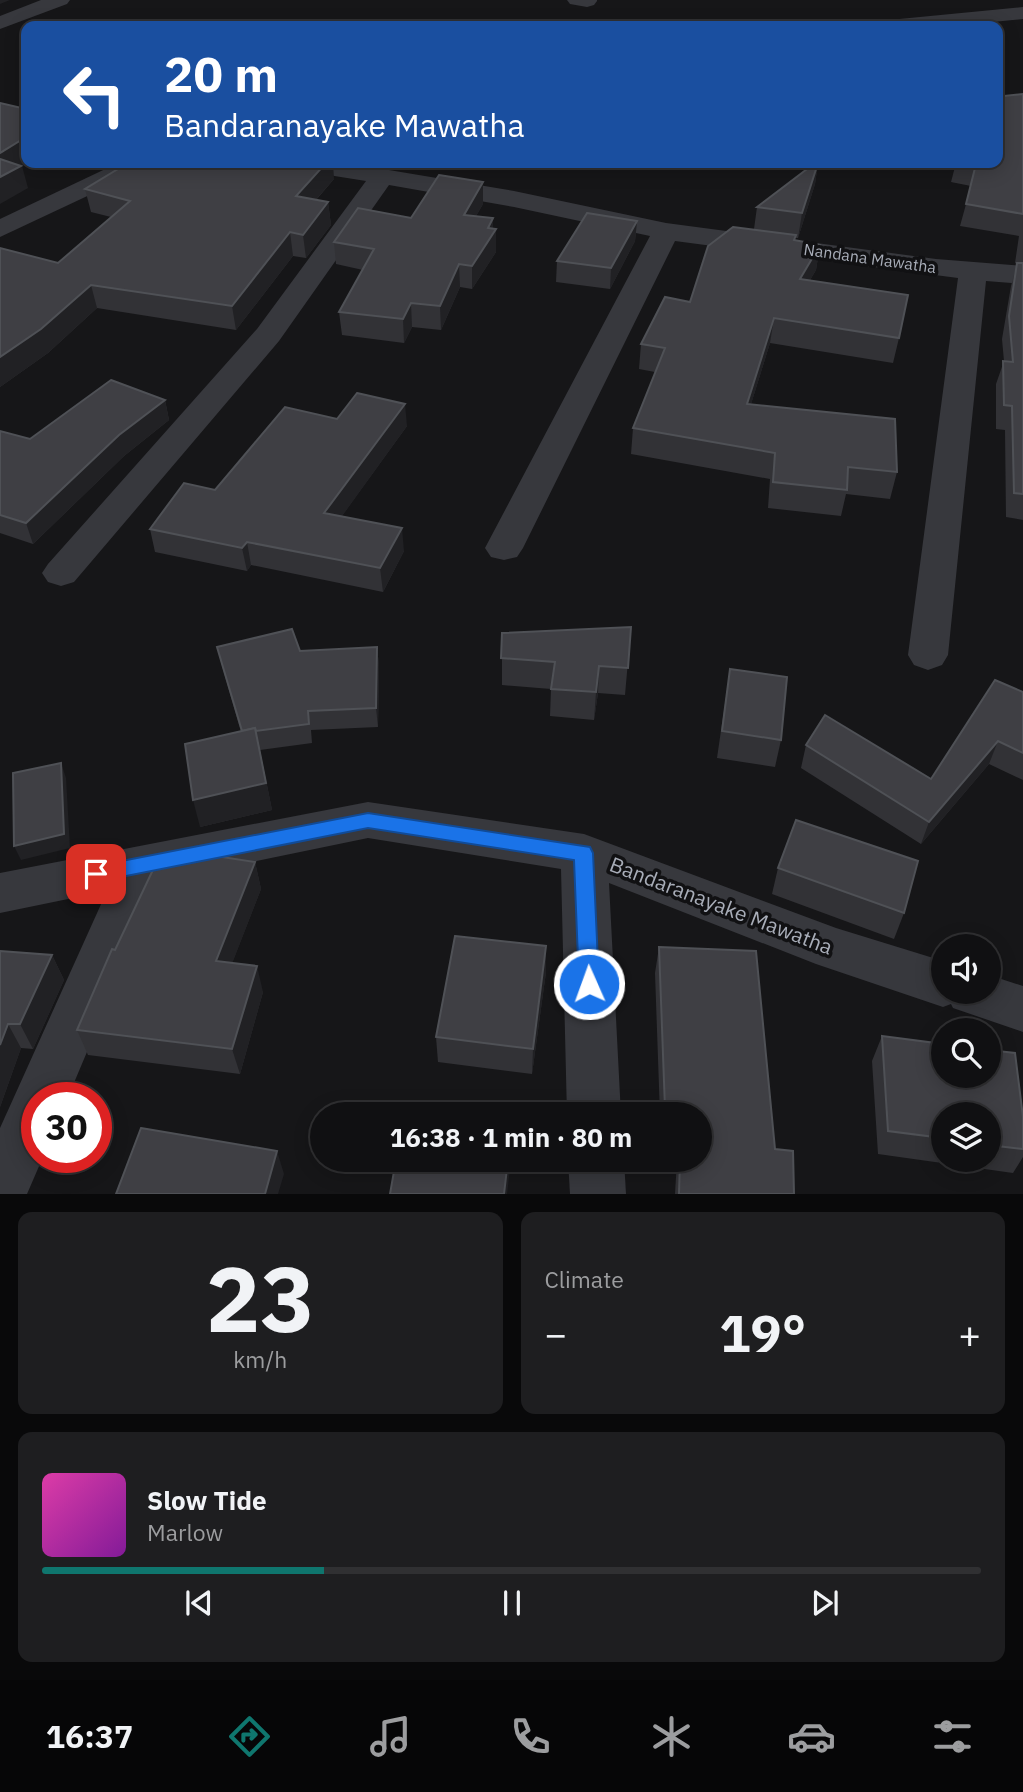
<!DOCTYPE html>
<meta charset="utf-8">
<style>
:root{--surface:#101012;--page:#1e1e20;--text:#f1f3f6;--muted:#9c9d9f;--line:#303032;--accent:#0f766e}
body{margin:0;font-family:"IBM Plex Sans",sans-serif;background:var(--page);color:var(--text);height:100vh;display:flex;flex-direction:column;font-size:26px;white-space:nowrap}
*{box-sizing:border-box;margin:0}
p{font-size:23px;color:var(--muted)}
.icon{flex:none;width:38px;height:38px;fill:none;stroke:currentColor;stroke-width:2;stroke-linecap:round;stroke-linejoin:round}
.map{position:relative;height:1194px;overflow:hidden}
.details{display:flex;flex-direction:column;gap:18px;padding:18px;background:#09090a;flex:1}
.details>*{flex:none}
.hud{position:absolute;left:21px;top:21px;width:982px;height:147px;border-radius:14px;box-shadow:0 4px 18px #0003,0 0 0 2px var(--line);background:#1a4fa0;color:#fff;overflow:hidden}
.tools{position:absolute;left:931px;top:934px;display:grid;gap:14px}
.tools a{display:grid;place-items:center;width:70px;height:70px;border-radius:50%;background:var(--surface);box-shadow:0 4px 18px #0003,0 0 0 2px var(--line);font-size:35px}
.speed{position:absolute;left:21px;top:1082px;display:flex;gap:14px;font-size:35px;font-weight:700;text-align:center}
.speed>*{display:grid;place-content:center;width:91px;height:91px;border-radius:50%;background:var(--surface);box-shadow:0 4px 18px #0003,0 0 0 2px var(--line);line-height:1}
.speed .limit{border:10px solid #d22;background:#fff;color:#111}
.pin{position:absolute;display:grid;place-items:center;width:60px;height:60px;color:#fff;margin:-30px;border-radius:14px;box-shadow:0 4px 10px #0006}
.me{position:absolute;width:77px;margin:-38px;rotate:358deg;stroke-linejoin:round;filter:drop-shadow(0 0 5px #0008)}
.turn{display:flex;align-items:center;gap:24px;height:147px;padding:0 28px;font-size:32px}
.turn .icon{width:91px;height:91px;stroke-width:2.5}
.turn b{display:block;font-size:49px;line-height:60px}
.big{font-size:52px;font-weight:700;line-height:1.1}
.details .widget{flex:1;display:flex;flex-direction:column;justify-content:center;gap:10px;min-width:0;padding:0 24px;border-radius:14px;background:var(--page)}
.details .dial{align-items:center;gap:0}
.dial b{font-size:91px;line-height:1}
.song{display:flex;align-items:center;gap:21px}
.cover{width:84px;height:84px;border-radius:10px;background:linear-gradient(135deg,hsl(320 70% 55%),hsl(290 70% 35%))}
.played{height:7px;border-radius:4px;background:linear-gradient(90deg,var(--accent) 30%,var(--line) 30%)}
.keys{display:flex;justify-content:space-around;direction:ltr}
.heat{display:flex;justify-content:space-between;align-items:center;font-size:38px;direction:ltr}
.details .tiles{flex:1;display:grid;gap:18px;grid-template-columns:1fr 1fr}
.widget:last-child{grid-column:span 2}
.trip{position:absolute;left:310px;top:1102px;width:402px;height:70px;border-radius:35px;background:var(--surface);box-shadow:0 4px 18px #0003,0 0 0 2px var(--line);font-weight:700;line-height:70px;text-align:center}
.tab-bar{display:flex;height:112px;justify-content:space-around;align-items:center;background:#060607;color:var(--muted)}
.tab-bar .icon{width:49px;height:49px}
.tab-bar .active{color:var(--accent)}
.tab-bar b{font-size:32px;color:var(--text)}
.map>svg:first-child{display:block}
.lines{fill:none;stroke-linecap:round;stroke-linejoin:round}
.minor{fill:#37383d;fill-rule:evenodd}
.wall{fill:#323236;fill-rule:evenodd}
.shaded-wall{fill:#212124}
.building{fill:#3f3f44;stroke:#4f5156;stroke-width:2}
.route{fill:#1a73e8;stroke:#114b97;stroke-width:2}
.labels{text-anchor:middle;stroke-width:7;stroke-linejoin:round;paint-order:stroke}
.far-street-label{font-size:16px;fill:#a8adb8;stroke:#111113}
.near-street-label{font-size:21px;fill:#a8adb8;stroke:#111113}
</style>
<div class="map">
<svg width="1023" height="1194" viewBox="0 0 1023 1194">
<rect width="100%" height="100%" fill="#161618"/>
<g class="lines">
<g class="minor">
<path d="M41 0H70L67 4 0 29V16Z"/>
<path d="M567 0H597V1L594 5 587 7 570 4Z"/>
<path d="M1023 7V19L952 26H878L881 21 889 20Z"/>
<path d="M118 163H151L147 168 0 237V219Z"/>
<path d="M290 163H347L514 191 666 223 936 259 1023 266V284L986 281 948 655 942 665 928 670 914 665 908 655 958 278 675 241 523 548 517 557 504 560 491 557 485 548 650 236 514 207 389 185 279 341 74 582 61 586 48 582 42 573 48 564 257 329 366 181 303 171 294 168Z"/>
<path d="M368 802 584 834 836 928 943 961V992H989V975L1023 986V1032L953 1008 951 1004 943 1007 816 964 609 883 621 1115H567L561 869 368 838 159 881 68 1097H37V1157H43L27 1194H0V1128L107 891 0 913V873Z"/>
<path d="M568 1160H624L626 1194H570Z"/>
</g>
</g>
<g class="wall">
<path d="M1023 94V520L1006 517 1005 430 996 429V384L1004 361 1002 339 1011 286 1017 264 1015 263 1019 236 960 226 971 186 951 182 956 163H998L1004 96Z"/>
<path d="M818 163 815 184 798 238H795V240L820 245 816 270 810 280 899 338 893 363 770 343 751 404 897 472 890 499 846 494 841 516 768 508 770 479 631 454 633 428 655 372 639 369 641 344 690 302 754 229 757 207Z"/>
<path d="M334 179 316 200 328 202 331 225 306 258 293 256 236 330 97 308 48 353 0 387V248L58 263 111 217 91 212 85 189Z"/>
<path d="M483 204 476 216 493 229 496 252 472 289 460 287 441 330 412 327 404 343 342 335 339 312 363 270 336 264 334 242 411 218Z"/>
<path d="M637 221 635 241 610 289 556 282 557 261Z"/>
<path d="M165 400 169 420 124 456 33 544 0 533V431L30 439Z"/>
<path d="M337 419 407 426 341 517 404 551 383 592 251 565 247 571 155 552 150 529Z"/>
<path d="M631 627 625 695 598 693 594 720 550 716 551 689 502 685V633Z"/>
<path d="M217 647 300 651 377 647 379 666 378 727 311 730 312 743 260 750 272 810 200 827 241 732 222 666Z"/>
<path d="M730 669 781 740 775 767 717 758Z"/>
<path d="M1023 692V780L989 764 921 844 801 768 806 745 931 779Z"/>
<path d="M255 862 261 889 232 963 263 992 240 1074 88 1055 77 1030 115 950Z"/>
<path d="M778 868 904 913 894 939 772 894Z"/>
<path d="M546 946V972L532 1074 438 1062 436 1037Z"/>
<path d="M659 947 775 1149 794 1194H675L677 1160H700V1115H660L655 973Z"/>
<path d="M0 951 52 955 64 980 33 1049 21 1048 0 1107Z"/>
<path d="M882 1036 1023 1117V1157L1013 1173 878 1154 872 1061ZM943 1115H989V1160H943Z"/>
</g>
<g class="shaded-wall">
<path d="M0 0H10L0 4Z"/>
<path d="M26 137 27 163 22 166 28 188 0 204V153Z"/>
<path d="M326 163H333L334 179 299 219 296 196Z"/>
<path d="M818 163 815 184 798 238 802 213Z"/>
<path d="M483 182V204L464 237V215Z"/>
<path d="M328 202 331 225 306 258 303 235Z"/>
<path d="M493 218V233L496 229V252L472 289V266Z"/>
<path d="M637 221 635 241 610 289 611 268Z"/>
<path d="M290 232 293 256 236 330 232 306Z"/>
<path d="M820 245 816 270 796 303 800 279Z"/>
<path d="M459 264 460 287 441 330 440 306Z"/>
<path d="M91 285 97 308 48 353 0 387V357Z"/>
<path d="M411 303 412 327 404 343 403 319Z"/>
<path d="M774 318 770 343 743 430 747 404Z"/>
<path d="M165 400 169 420 124 456 33 544 26 523 119 435Z"/>
<path d="M405 404 407 426 327 537 324 513Z"/>
<path d="M402 528 404 551 383 592 380 568Z"/>
<path d="M247 542 251 565 247 571 242 548Z"/>
<path d="M377 647 379 666 378 727 376 708Z"/>
<path d="M599 666 598 693 594 720 596 692Z"/>
<path d="M998 741 989 764 921 844 929 822Z"/>
<path d="M261 756 272 810 200 827 193 800Z"/>
<path d="M61 763 66 778 70 848 21 860 14 846Z"/>
<path d="M255 862 261 889 223 987 216 961Z"/>
<path d="M546 946V972L532 1074 533 1049Z"/>
<path d="M52 955 64 980 33 1049 20 1024Z"/>
<path d="M257 966 263 992 240 1074 232 1049Z"/>
<path d="M8 1024 21 1048 0 1107V1045Z"/>
<path d="M277 1151 284 1174 278 1194H265Z"/>
<path d="M508 1160H511L507 1194H504Z"/>
</g>
<g class="building">
<path d="M1001 89 1004 96 1023 94V214L966 204 976 164 967 163H998V90Z"/>
<path d="M0 103 26 109V137L0 153Z"/>
<path d="M0 159 21 166 0 177Z"/>
<path d="M128 163H326L296 196 328 202 303 235 290 232 232 306 91 285 41 329 0 357V248L58 263 130 201 85 189Z"/>
<path d="M815 163H818L802 213 757 207Z"/>
<path d="M439 175 483 182 464 215 493 218 488 228 496 229 472 266 459 264 440 306 411 303 403 319 339 312 374 249 334 242 358 208 411 218Z"/>
<path d="M587 213 637 221 611 268 557 261Z"/>
<path d="M733 227 796 235 794 240 820 245 800 279 908 295 899 338 774 318 747 404 895 419 897 472 848 467 847 490 773 482 775 453 633 428 665 348 641 344 665 297 690 302 708 246Z"/>
<path d="M1017 263H1023V494L1014 493 1012 406 1004 405 1003 361 1013 362 1009 316Z"/>
<path d="M111 380 165 400 119 435 26 523 0 515V431L30 439Z"/>
<path d="M357 393 405 404 324 513 402 528 380 568 247 542 242 548 150 529 184 483 215 490 285 407 337 419Z"/>
<path d="M631 627 628 668 599 666 596 692 551 689 555 662 501 658 502 633Z"/>
<path d="M292 629 300 651 377 647 376 708 308 711 309 724 256 731 255 728 242 731 217 647Z"/>
<path d="M730 669 787 677 781 740 722 731Z"/>
<path d="M995 680 1023 692V753L998 741 929 822 806 745 825 715 931 779Z"/>
<path d="M255 728 266 783 193 800 185 744Z"/>
<path d="M61 763 64 834 14 846 13 773Z"/>
<path d="M796 820 918 861 904 913 778 868Z"/>
<path d="M183 851 255 862 216 961 257 966 232 1049 77 1030 112 949 115 950 160 855Z"/>
<path d="M455 936 546 946 533 1049 436 1037Z"/>
<path d="M659 947 756 951 775 1149 793 1151 794 1194H679L680 1160H700V1115H682V1109L665 1108Z"/>
<path d="M0 951 52 955 20 1024H8L0 1045Z"/>
<path d="M882 1036 943 1044V1076H989V1050L1015 1053 1023 1117V1149L989 1145V1115H943V1138L888 1131Z"/>
<path d="M405 1112 433 1115H404Z"/>
<path d="M141 1128 277 1151 265 1194H116Z"/>
<path d="M396 1160H508L504 1194H390Z"/>
</g>
<path class="route" d="M368 813 590 847 593 853 599 984 596 991 589 993 582 991 579 984 574 860 368 828 96 882 89 880 86 874 89 868 96 866Z"/>
<g class="labels">
<g class="far-street-label">
<text transform="translate(870 258) rotate(8)" y="6">Nandana Mawatha</text>
</g>
<g class="near-street-label">
<text transform="translate(721 906) rotate(21)" y="7">Bandaranayake Mawatha</text>
</g>
</g>
</svg>
<div class="tools">
<a><svg class="icon" aria-label="sound" viewBox="0 0 24 24"><path d="M4 9h4l5-4v14l-5-4H4zM17 9q2 3 0 6"/></svg></a>
<a><svg class="icon" aria-label="search" viewBox="0 0 24 24"><circle cx="10" cy="10" r="6"/><path d="M15 15l6 6"/></svg></a>
<a><svg class="icon" aria-label="layers" viewBox="0 0 24 24"><path d="M12 4l9 5-9 5-9-5zM3 14l9 5 9-5"/></svg></a>
</div>
<div class="speed"><div class="limit">30</div></div>
<div class="pin" style="left:96px;top:874px;background:#d93025"><svg class="icon" aria-label="arrive" viewBox="0 0 24 24"><path d="M6 21V4h12l-3 4 3 4H6"/></svg></div>
<svg class="me" style="left:589px;top:984px" viewBox="-20 -20 40 40"><circle r="17" fill="#1a73e8" stroke="#fff" stroke-width="3"/><path d="M0-11L8 9 0 5-8 9z" fill="#fff"/></svg>
<div class="trip">16:38 · 1 min · 80 m</div>
<div class="hud">
<div class="turn"><svg class="icon" aria-label="left" viewBox="0 0 24 24"><path d="M17 20v-9H6M10 6l-5 5 5 5"/></svg><div><b>20 m</b>Bandaranayake Mawatha</div></div>
</div>
</div>
<section class="details">
<div class="tiles">
<div class="widget dial"><b>23</b><p>km/h</p></div>
<div class="widget"><p>Climate</p>
<div class="heat"><a>−</a><b class="big">19°</b><a>+</a></div>
</div>
<div class="widget">
<div class="song"><i class="cover"></i><div><b>Slow Tide</b><p>Marlow</p></div></div>
<div class="played"></div>
<div class="keys"><svg class="icon" aria-label="previous" viewBox="0 0 24 24"><path d="M18 5L8 12l10 7zM5 5v14"/></svg><svg class="icon" aria-label="pause" viewBox="0 0 24 24"><path d="M8 5v14M16 5v14"/></svg><svg class="icon" aria-label="next" viewBox="0 0 24 24"><path d="M6 5l10 7-10 7zM19 5v14"/></svg></div>
</div>
</div>
</section>
<nav class="tab-bar">
<b>16:37</b>
<svg class="icon active" aria-label="directions" viewBox="0 0 24 24"><path d="M12 3l9 9-9 9-9-9zM9 14v-3h6M13 9l2 2-2 2"/></svg>
<svg class="icon" aria-label="music" viewBox="0 0 24 24"><path d="M9 18V5l10-2v13"/><circle cx="6" cy="18" r="3"/><circle cx="16" cy="16" r="3"/></svg>
<svg class="icon" aria-label="phone" viewBox="0 0 24 24"><path d="M5 4h4l2 5-3 2q2 4 5 5l2-3 5 2v4C11 20 4 13 5 4z"/></svg>
<svg class="icon" aria-label="climate" viewBox="0 0 24 24"><path d="M12 3v18M4 7l16 10M4 17L20 7"/></svg>
<svg class="icon" aria-label="car" viewBox="0 0 24 24"><path d="M5 17H2v-5l4-1 3-4h7l3 4 3 1v5h-3M9 17h6M6 11h13"/><circle cx="7" cy="17" r="2"/><circle cx="17" cy="17" r="2"/></svg>
<svg class="icon" aria-label="filters" viewBox="0 0 24 24"><path d="M4 7h16M4 17h16"/><circle cx="9" cy="7" r="2"/><circle cx="15" cy="17" r="2"/></svg>
</nav>
